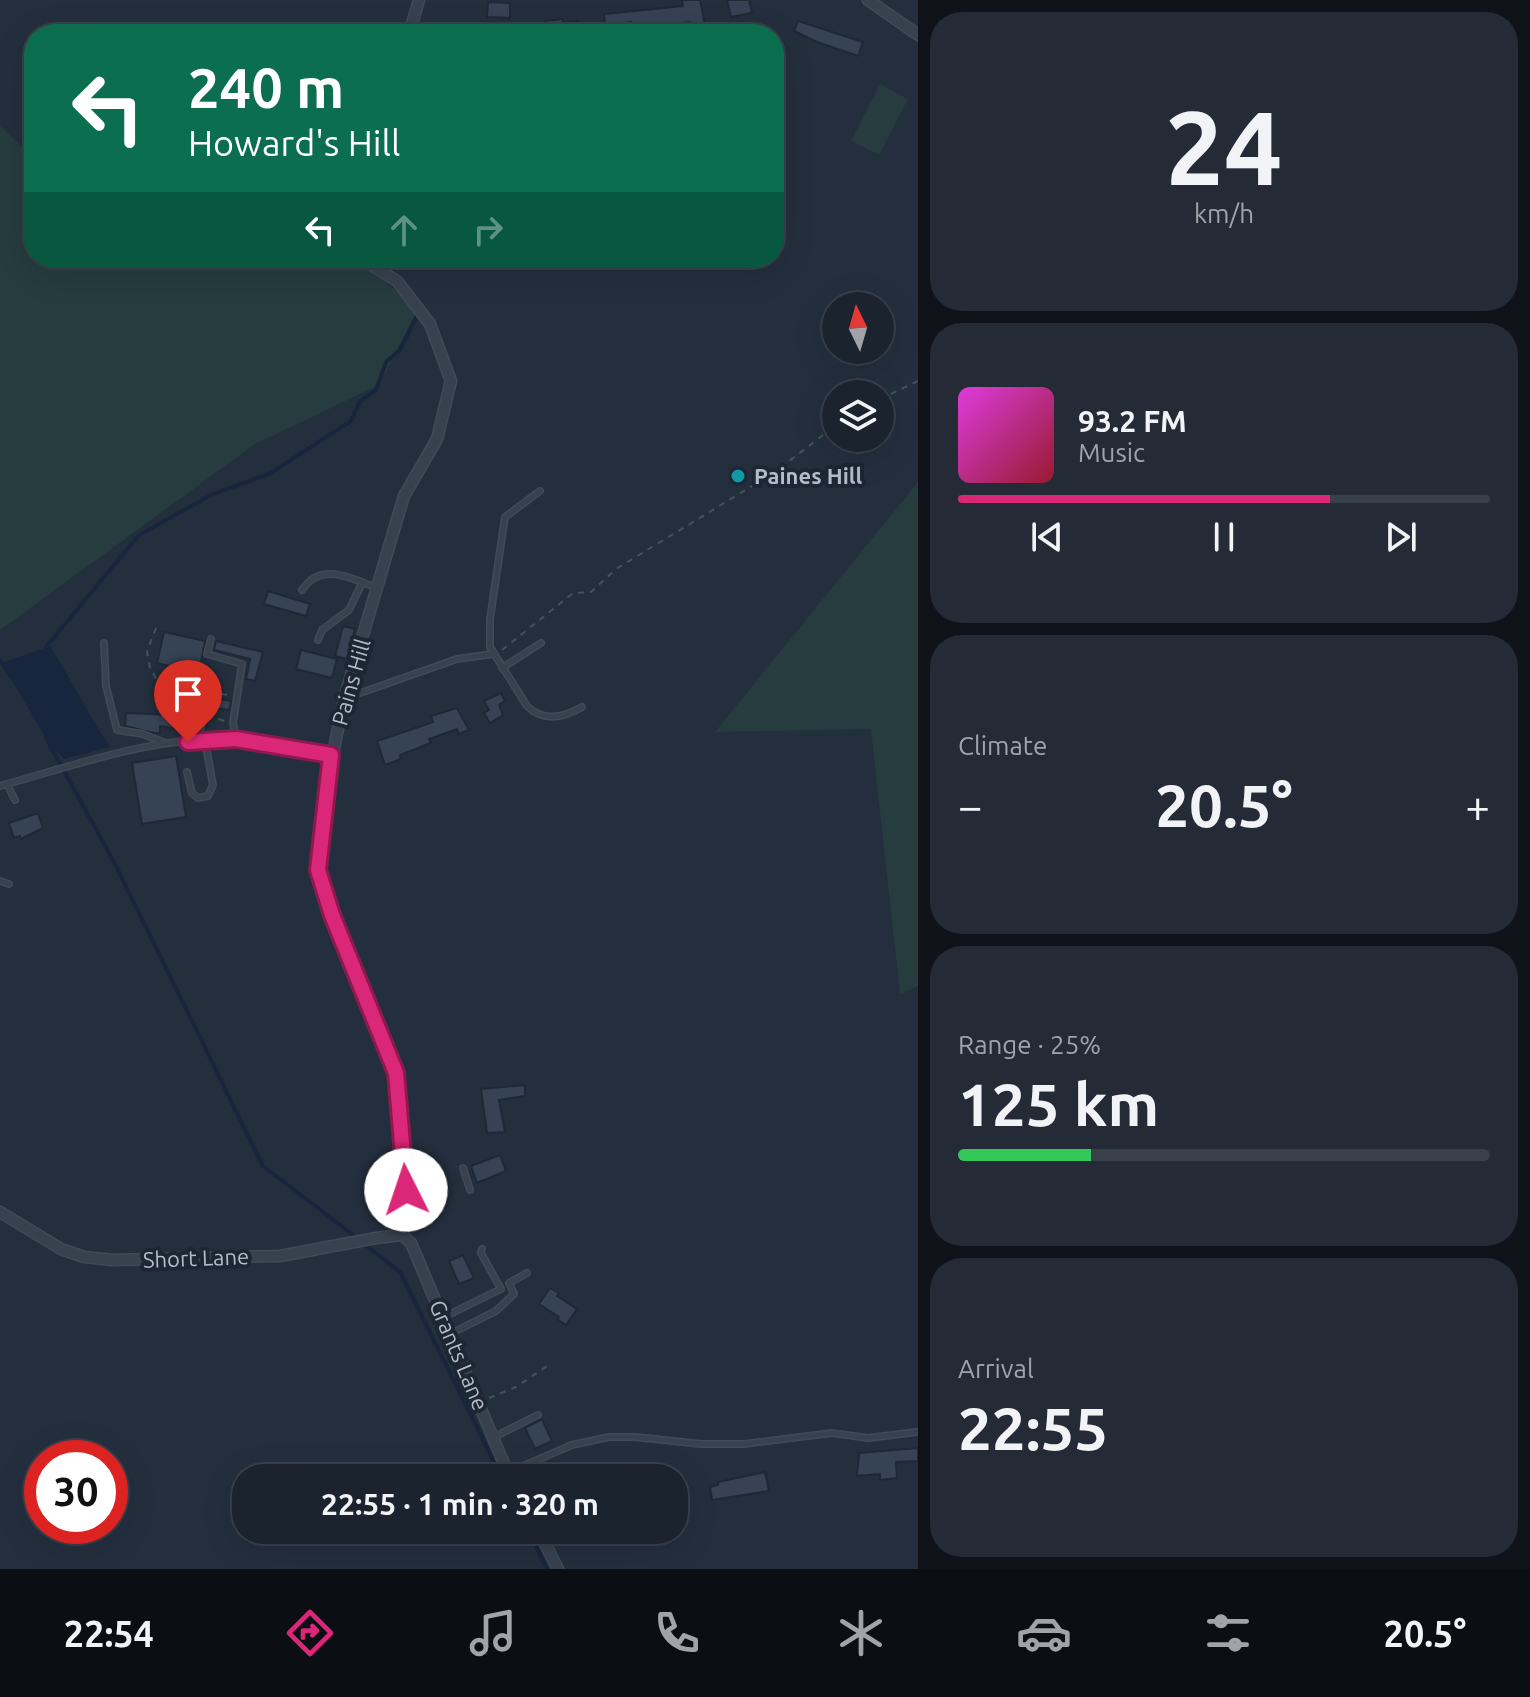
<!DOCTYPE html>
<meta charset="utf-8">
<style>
:root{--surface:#1b232e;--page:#242b36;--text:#f1f3f6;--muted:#a0a4aa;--line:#39404a;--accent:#db2777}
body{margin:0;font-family:Ubuntu,sans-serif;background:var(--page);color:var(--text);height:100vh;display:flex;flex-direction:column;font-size:30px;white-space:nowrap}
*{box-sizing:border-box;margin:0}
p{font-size:26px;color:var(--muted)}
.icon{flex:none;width:44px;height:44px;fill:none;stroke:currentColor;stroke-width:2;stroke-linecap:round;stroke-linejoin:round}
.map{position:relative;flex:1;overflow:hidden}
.panel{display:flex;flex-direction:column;gap:12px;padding:12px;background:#0f1319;width:612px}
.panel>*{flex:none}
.banner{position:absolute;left:24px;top:24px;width:760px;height:244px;border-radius:32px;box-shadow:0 8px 32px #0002,0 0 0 2px var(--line);background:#0b6e4f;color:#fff;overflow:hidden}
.needle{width:52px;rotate:355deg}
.tools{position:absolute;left:822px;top:292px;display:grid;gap:16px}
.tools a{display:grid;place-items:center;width:72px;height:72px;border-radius:50%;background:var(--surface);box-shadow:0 8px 32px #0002,0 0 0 2px var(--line);font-size:40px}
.speed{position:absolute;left:24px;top:1440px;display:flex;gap:16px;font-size:40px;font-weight:700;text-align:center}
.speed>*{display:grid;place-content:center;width:104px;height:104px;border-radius:50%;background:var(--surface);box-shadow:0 8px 32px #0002,0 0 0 2px var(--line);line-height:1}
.speed .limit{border:12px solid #d22;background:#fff;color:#111}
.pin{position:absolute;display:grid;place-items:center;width:68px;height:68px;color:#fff;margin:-82px -34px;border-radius:50% 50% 50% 0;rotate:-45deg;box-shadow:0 0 8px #0007}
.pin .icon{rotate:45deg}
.me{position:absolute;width:88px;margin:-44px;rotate:356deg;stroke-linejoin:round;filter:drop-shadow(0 0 6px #0008)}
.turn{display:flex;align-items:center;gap:28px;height:168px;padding:0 32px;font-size:36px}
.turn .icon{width:104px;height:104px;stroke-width:2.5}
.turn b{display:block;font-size:56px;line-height:68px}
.lanes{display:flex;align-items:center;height:76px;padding:0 32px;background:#0003;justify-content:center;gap:40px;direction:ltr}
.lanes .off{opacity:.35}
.big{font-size:60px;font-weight:600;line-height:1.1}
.panel .tile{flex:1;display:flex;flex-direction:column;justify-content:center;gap:12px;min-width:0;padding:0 28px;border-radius:32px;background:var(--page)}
.panel .dial{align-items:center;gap:0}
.dial b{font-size:104px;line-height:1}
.song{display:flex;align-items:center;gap:24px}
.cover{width:96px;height:96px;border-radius:12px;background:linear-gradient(135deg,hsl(300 70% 55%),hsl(350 70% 35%))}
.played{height:8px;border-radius:4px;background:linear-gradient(90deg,var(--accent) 70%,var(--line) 70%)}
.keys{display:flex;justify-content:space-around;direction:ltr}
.heat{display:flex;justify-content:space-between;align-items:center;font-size:44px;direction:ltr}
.charge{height:12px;border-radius:6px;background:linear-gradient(90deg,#34c759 25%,var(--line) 0)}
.trip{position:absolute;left:232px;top:1464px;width:456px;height:80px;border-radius:32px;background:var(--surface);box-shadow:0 8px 32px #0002,0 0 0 2px var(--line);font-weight:600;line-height:80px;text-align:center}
.menu{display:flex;height:128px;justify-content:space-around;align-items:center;background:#0b0e12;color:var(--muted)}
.menu .icon{width:56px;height:56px}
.menu .selected{color:var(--accent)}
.menu b{font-size:36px;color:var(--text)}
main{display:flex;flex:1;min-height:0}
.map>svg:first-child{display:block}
.green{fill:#263c3f}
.water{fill:#17263c}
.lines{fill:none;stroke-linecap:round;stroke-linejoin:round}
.stream{stroke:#17263c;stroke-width:4}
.building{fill:#364354;stroke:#1f2835;stroke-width:2}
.service-casing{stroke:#414a57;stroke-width:8}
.minor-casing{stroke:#414a57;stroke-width:13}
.path{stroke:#3f5557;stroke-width:2;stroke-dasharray:6 6;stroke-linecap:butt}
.service{stroke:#38414e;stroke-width:5}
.minor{stroke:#38414e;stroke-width:10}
.route-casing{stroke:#8e194d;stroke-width:20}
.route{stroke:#db2777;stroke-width:14}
.culture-dot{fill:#0f9aa8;stroke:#1d2633;stroke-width:3}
.labels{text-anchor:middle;stroke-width:8;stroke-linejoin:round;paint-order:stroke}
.poi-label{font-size:22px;font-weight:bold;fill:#b4bcc9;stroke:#1d2633;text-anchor:start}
.street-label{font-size:22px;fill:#b4bcc9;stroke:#1d2633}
</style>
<main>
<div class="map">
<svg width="918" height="1569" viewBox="0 0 918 1569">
<rect width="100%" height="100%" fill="#242f3e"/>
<g class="green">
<path d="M880 84 908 99 879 155 851 141Z"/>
<path d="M0 126 34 158V258H357L418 309 379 385 255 444 0 630Z"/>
<path d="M918 482V986L900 994 871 729 715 732Z"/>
</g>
<path class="water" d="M50 646C71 679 88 714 110 747L64 759 48 742 2 663Z"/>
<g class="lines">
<g class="stream">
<path d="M46 647 139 535 211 495 271 473 351 421 360 401 376 390 386 362 400 350 418 314"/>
<path d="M0 660 16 684"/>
<path d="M46 738 115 864 263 1166 357 1238"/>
<path d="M364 1244 400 1272 502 1478"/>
<path d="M528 1530 547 1569"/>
</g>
</g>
<g class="building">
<path d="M682 0H700L707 34H693L690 22 670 24V32L652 34H632L631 22 605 25 604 14 683 6Z"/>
<path d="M727 0H749L752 13 731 17Z"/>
<path d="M488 2 510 3V18L487 17Z"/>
<path d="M563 19V23L577 21 579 34H546L545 21Z"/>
<path d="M798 21 863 42 858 56 817 42 794 31Z"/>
<path d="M268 591 310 604 306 616 264 604Z"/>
<path d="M343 626 355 629 347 659 335 656Z"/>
<path d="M164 632 205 641 195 694 231 701 229 710 210 707 205 734 160 726V733H154L125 726 126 713 173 715 176 712 183 681 170 679 173 667 157 663Z"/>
<path d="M216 641 263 652 255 681 246 679 250 659 214 650Z"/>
<path d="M301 650 337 659 332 678 296 669Z"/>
<path d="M501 693 505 701 499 705 503 715 490 723 484 713 489 710 484 701Z"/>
<path d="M457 708 469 730 459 734 457 729 429 739 431 743 400 755 401 759 385 765 377 741 433 722 431 716Z"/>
<path d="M176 756 186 817 142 824 132 763Z"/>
<path d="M38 813 43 828 21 839 20 836 14 838 9 823Z"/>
<path d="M525 1085V1096L499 1100 505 1132 487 1133 481 1089Z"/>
<path d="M424 1152 426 1169 432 1168 434 1180 417 1182 414 1153Z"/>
<path d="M500 1155 506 1171 477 1183 471 1166Z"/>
<path d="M463 1255 474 1278 459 1284 449 1261Z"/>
<path d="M550 1288 559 1293 557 1296 577 1309 566 1325 557 1319 559 1317 539 1304Z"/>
<path d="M542 1419 552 1441 535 1449 525 1428Z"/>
<path d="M918 1448V1461L896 1462 897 1478 880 1480V1474L857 1476 859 1453Z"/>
<path d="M765 1472 769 1491 712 1500 710 1487 718 1485V1482Z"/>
</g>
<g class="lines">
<g class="service-casing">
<g id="service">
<path d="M540 491 505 517 490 619V647L527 706C543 722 563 718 582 707"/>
<path d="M302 590C321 561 351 578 377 588"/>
<path d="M211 639 207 654 242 664 233 723 236 739"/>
<path d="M318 640 322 630 349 610 362 583"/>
<path d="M104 643 106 686 117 730 143 734 165 743"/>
<path d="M502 668 541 643"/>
<path d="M346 698 457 659 493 654"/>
<path d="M187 772 192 793 198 798 208 796 213 785 205 741"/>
<path d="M7 784 15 800"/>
<path d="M0 786C76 765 154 736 234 739 266 740 300 750 331 755"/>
<path d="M0 881 9 884"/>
<path d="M463 1168 470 1190"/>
<path d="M444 1317 501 1289 481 1253 482 1249"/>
<path d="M450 1334 496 1311 514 1294 509 1283 527 1273"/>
<path d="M494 1437 538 1415"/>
<path d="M509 1472 572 1445 609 1437H635L701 1444H744L832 1433 868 1438 917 1432"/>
</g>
</g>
<g class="minor-casing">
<g id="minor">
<path d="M868 0 918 35"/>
<path d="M409 34 419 0"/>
<path d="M360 258 397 281 430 324 451 381 437 439 404 496 344 699 324 799 318 870 332 915 396 1073 407 1221 402 1235"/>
<path d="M0 1212 61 1249 84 1257 113 1260 280 1256 376 1238 402 1235"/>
<path d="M402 1235 411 1243 510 1478"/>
<path d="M538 1530 558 1569"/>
</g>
</g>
<g class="path">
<path d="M880 399 918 381"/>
<path d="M156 628 147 651 150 668 167 697 176 704 224 721"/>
<path d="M502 650 573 593 591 592 616 569 775 472 836 425"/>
<path d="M163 683 227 695"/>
<path d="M489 1398 516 1387 550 1364"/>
</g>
<use href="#service" class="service"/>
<use href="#minor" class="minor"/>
</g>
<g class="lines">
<g class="route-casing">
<path id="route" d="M188 742 236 739 331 755 318 870 332 915 396 1073 406 1190"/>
</g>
<use href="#route" class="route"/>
</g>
<circle class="culture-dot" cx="738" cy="476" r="8"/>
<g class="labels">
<g class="poi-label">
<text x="754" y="484">Paines Hill</text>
</g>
<g class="street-label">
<text transform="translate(351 682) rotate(-74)" y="8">Pains Hill</text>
<text transform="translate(196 1258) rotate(-2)" y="8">Short Lane</text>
<text transform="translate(459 1355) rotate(67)" y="8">Grants Lane</text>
</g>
</g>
</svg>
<div class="tools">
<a><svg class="needle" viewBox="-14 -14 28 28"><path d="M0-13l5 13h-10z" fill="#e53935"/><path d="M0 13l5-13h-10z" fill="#a0a4aa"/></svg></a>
<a><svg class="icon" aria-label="layers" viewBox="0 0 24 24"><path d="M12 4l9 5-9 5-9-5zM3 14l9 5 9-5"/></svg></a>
</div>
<div class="speed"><div class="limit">30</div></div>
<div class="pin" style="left:188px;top:742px;background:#d93025"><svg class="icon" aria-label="arrive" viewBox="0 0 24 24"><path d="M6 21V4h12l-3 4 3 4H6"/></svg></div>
<svg class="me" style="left:406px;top:1190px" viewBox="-20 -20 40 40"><circle r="19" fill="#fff"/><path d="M0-13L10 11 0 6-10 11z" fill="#db2777"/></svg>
<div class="trip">22:55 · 1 min · 320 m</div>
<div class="banner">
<div class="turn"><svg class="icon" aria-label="left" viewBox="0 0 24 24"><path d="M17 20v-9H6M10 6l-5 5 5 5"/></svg><div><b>240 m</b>Howard's Hill</div></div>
<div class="lanes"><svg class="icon" aria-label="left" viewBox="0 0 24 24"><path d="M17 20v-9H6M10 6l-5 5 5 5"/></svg><svg class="icon off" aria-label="ahead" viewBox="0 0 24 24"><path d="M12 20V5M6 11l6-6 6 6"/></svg><svg class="icon off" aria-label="right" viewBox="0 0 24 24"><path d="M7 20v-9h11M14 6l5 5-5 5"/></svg></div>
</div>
</div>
<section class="panel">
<div class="tile dial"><b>24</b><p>km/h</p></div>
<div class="tile">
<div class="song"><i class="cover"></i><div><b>93.2 FM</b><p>Music</p></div></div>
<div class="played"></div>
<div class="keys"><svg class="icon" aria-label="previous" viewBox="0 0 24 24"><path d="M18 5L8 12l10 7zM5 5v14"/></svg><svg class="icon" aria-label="pause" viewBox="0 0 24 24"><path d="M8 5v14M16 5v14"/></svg><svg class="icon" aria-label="next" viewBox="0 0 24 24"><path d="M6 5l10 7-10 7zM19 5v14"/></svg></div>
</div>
<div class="tile"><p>Climate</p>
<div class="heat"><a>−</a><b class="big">20.5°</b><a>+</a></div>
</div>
<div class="tile"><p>Range · 25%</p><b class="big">125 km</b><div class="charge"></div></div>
<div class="tile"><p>Arrival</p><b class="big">22:55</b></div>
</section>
</main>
<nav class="menu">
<b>22:54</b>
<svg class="icon selected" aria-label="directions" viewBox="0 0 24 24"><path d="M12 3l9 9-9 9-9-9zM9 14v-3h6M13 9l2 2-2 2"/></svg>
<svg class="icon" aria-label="music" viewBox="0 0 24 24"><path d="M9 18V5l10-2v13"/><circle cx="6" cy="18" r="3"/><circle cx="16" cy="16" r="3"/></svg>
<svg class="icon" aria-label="phone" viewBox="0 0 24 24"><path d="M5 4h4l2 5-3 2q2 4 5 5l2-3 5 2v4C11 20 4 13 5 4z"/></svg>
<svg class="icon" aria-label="climate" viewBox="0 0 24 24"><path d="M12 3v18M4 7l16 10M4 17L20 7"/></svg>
<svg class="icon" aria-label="car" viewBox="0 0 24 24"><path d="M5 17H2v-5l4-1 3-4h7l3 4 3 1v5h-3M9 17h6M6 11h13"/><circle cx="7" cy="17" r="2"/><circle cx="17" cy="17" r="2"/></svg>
<svg class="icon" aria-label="filters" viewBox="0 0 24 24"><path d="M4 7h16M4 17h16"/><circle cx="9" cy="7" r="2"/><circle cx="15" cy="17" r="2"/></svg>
<b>20.5°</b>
</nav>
